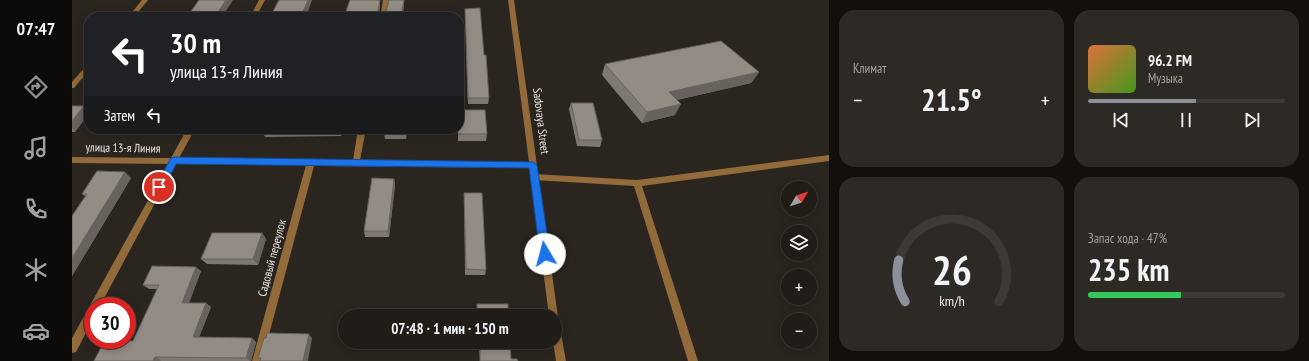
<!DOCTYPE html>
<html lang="ru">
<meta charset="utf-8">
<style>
:root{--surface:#201c17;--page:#2d2924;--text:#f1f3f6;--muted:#a2a1a1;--line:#3d3a36;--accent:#8c9099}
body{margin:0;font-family:"PT Sans Narrow",sans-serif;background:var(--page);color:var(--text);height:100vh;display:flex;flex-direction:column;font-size:15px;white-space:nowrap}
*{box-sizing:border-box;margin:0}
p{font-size:13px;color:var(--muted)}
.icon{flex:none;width:22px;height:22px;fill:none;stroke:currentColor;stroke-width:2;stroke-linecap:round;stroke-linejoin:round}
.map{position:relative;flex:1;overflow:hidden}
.panel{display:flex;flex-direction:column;gap:10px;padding:10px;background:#120f0d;width:480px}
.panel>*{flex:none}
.hud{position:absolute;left:12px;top:12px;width:380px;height:122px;border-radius:16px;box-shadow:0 2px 10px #0003,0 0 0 1px var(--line);background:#202124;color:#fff;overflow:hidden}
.needle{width:26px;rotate:51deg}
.buttons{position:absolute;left:709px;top:181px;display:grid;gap:8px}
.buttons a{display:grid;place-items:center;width:36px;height:36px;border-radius:50%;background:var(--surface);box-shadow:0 2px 10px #0003,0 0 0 1px var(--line);font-size:20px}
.speed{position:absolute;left:12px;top:297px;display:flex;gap:8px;font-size:20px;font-weight:700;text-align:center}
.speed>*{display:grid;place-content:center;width:52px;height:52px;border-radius:50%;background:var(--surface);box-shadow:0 2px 10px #0003,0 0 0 1px var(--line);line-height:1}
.speed .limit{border:6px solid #d22;background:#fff;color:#111}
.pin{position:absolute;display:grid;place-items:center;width:34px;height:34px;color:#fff;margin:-17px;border:2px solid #fff;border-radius:50%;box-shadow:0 1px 4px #0007}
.me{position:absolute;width:44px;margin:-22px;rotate:352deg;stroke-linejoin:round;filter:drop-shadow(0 0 3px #0008)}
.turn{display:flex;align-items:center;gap:14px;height:84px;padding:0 20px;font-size:18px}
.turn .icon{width:52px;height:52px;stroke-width:2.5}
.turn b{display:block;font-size:28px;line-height:34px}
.then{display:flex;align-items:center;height:38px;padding:0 20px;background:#0003;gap:8px;font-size:15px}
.big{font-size:30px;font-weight:700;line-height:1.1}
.panel .widget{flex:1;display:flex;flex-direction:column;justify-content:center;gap:6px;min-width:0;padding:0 14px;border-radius:16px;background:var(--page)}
.panel .dial{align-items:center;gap:0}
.dial svg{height:104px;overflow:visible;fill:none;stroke:var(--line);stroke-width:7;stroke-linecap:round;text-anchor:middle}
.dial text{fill:var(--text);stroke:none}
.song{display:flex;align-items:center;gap:12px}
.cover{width:48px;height:48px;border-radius:6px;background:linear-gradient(135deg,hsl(20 70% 55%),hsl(100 70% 35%))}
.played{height:4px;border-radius:2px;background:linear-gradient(90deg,var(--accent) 55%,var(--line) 55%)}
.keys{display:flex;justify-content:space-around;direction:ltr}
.heat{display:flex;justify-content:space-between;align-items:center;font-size:22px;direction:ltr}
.charge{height:6px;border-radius:3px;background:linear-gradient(90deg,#34c759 47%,var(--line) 0)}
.panel .tiles{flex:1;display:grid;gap:10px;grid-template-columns:repeat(2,1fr)}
.trip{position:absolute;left:266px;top:309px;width:224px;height:40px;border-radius:20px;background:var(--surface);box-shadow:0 2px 10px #0003,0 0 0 1px var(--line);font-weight:700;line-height:40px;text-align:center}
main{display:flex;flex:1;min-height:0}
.dock{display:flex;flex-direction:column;width:72px;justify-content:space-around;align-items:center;background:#0d0b09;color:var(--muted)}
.dock .icon{width:28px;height:28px}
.dock .active{color:var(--accent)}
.dock b{font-size:18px;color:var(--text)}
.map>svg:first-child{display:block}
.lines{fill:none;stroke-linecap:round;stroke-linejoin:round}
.lane{fill:#936a39;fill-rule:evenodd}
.street{fill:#936a39;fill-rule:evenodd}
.wall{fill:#7e7872}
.shaded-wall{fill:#67625d}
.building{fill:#938c85;stroke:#67625d}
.route{fill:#1a73e8;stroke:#114b97}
.labels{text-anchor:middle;stroke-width:4;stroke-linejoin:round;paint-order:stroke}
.street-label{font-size:12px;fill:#e8e5e1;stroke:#2a251f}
</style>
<main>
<nav class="dock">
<b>07:47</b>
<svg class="icon active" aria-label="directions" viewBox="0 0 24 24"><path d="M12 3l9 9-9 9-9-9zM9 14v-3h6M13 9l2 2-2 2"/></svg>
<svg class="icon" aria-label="music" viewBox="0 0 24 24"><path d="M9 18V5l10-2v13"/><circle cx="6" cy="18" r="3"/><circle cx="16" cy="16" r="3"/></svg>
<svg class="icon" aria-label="phone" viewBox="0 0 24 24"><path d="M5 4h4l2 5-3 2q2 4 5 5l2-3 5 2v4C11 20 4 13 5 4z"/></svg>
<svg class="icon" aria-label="climate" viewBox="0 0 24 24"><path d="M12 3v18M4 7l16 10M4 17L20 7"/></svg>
<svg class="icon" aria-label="car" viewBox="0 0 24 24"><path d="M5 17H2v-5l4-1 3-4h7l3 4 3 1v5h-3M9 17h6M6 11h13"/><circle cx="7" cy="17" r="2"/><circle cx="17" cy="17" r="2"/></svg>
</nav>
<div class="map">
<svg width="757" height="361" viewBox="0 0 757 361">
<rect width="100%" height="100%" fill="#2a251f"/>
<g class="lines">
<path class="lane" d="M757 155V161L570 186 626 361H616L562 186 462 180 459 179 458 177 459 175 462 174 565 180Z"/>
<g class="street">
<path d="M70 0H76L62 17H56Z"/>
<path d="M187 0H193L184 17H178Z"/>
<path d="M311 0H317L314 17H308Z"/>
<path d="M436 0H442L486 317 494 361H484L481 342H483V316H477L458 168 242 166 190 361H180L234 165 104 164 28 306H21V319L4 352 0 353V338L96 164 0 163V157L99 158 115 129H123L107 158 281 160 286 129H294L288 160 457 162Z"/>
<path d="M17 64V70L2 88H0V82L15 65Z"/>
</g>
</g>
<g class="wall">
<path d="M393 9 412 55 417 98 416 104H396Z"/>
<path d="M533 64 687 72 679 83 605 100 603 115 570 123 530 75Z"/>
<path d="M499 103 530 140 528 147 505 146 497 109Z"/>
<path d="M0 106 3 132H0Z"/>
<path d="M136 129H271L269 136 193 137 191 133H139Z"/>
<path d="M313 129H335L334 139H313L312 133Z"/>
<path d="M386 129 415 134 414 141H386Z"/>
<path d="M59 178 0 276V216L13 196 10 194Z"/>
<path d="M322 179 323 185 317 237H293L292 231Z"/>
<path d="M392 193 414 270 413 275H393Z"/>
<path d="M190 233 194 239 186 265 135 264 129 259Z"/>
<path d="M129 271 117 303H134L139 307 127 337 184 342 179 361H22L61 341 85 289H77L71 285Z"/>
<path d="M407 342H438L439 359 446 361H408Z"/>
</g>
<g class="shaded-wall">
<path d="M154 0H161L150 17H143Z"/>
<path d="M236 0H240L234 17H229Z"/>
<path d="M308 0V6L307 17 306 11Z"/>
<path d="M332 0V6L331 17H329Z"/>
<path d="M687 72 679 83 591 103 597 92Z"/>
<path d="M609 104 603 115 570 123 575 112Z"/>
<path d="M12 106 17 112V114L3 132 0 128V121Z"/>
<path d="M268 129H271L269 136 268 130Z"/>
<path d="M334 129H335L334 139Z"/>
<path d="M53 172 59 178 0 276V258Z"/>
<path d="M322 179 323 185 317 237 316 231Z"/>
<path d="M190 233 194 239 186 265 181 259Z"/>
<path d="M124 267 129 271 115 307 110 303Z"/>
<path d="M134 303 139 307 126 340 121 337Z"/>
<path d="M237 334 240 338 236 361H231Z"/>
<path d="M180 338 184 342 179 361H178L174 358Z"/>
<path d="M83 357 89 360 88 361H81Z"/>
</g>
<g class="building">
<path d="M127 0H154L143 17H115Z"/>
<path d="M207 0H236L229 17H198Z"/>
<path d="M278 0H308L306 11 307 13 314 12 317 0H332L329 17H272Z"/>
<path d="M408 8 412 55H414L417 98H396L393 9Z"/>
<path d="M649 41 687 72 597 92 609 104 575 112 533 64Z"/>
<path d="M499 103H521L530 140H507Z"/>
<path d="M0 106H12L0 121Z"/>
<path d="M387 110H413L415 134H386V129H387Z"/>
<path d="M190 129H268V130L189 131Z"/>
<path d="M313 129H334V133H312Z"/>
<path d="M25 171 53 172 0 258V216L15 194H10Z"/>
<path d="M300 178 322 179 316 231H292Z"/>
<path d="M392 193H410L414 270 394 269Z"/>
<path d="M140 233H190L181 259H129Z"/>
<path d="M80 266 124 267 110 303H134L121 337 180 338 174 358 83 357 81 361H22L33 340 61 341 87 285H71Z"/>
<rect x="405" y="304" width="31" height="12"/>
<path d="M195 333 237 334 231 361H188L189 358H186L192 338H194Z"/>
<path d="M408 342H438L439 359H445L446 361H408Z"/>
</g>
<path class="route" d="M102 157 461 162 465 165 478 254 477 258 473 259 470 258 468 254 457 168 104 164 91 190H84L83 187 84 185 99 158Z"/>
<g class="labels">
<g class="street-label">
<text transform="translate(469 121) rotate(83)" y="4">Sadovaya Street</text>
<text transform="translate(51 148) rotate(1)" y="4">улица 13-я Линия</text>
<text transform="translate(200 258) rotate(-75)" y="4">Садовый переулок</text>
</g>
</g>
</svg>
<div class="buttons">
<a><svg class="needle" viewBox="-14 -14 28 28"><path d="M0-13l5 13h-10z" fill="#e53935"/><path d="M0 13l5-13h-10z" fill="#a2a1a1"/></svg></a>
<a><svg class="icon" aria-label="layers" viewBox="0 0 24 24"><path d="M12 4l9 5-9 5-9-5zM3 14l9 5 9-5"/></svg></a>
<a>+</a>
<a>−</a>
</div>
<div class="speed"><div class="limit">30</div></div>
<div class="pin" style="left:87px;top:187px;background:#d93025"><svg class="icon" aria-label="arrive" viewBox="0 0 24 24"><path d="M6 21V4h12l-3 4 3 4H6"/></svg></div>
<svg class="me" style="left:473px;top:254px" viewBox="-20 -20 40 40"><circle r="19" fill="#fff"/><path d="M0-13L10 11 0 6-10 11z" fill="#1a73e8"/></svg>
<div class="trip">07:48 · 1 мин · 150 m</div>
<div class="hud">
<div class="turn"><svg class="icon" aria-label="left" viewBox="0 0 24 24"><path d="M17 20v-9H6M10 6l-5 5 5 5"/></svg><div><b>30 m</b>улица 13-я Линия</div></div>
<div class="then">Затем<svg class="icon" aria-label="left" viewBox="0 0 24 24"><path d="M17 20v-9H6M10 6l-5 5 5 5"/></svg></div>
</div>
</div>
<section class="panel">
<div class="tiles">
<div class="widget"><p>Климат</p>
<div class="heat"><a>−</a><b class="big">21.5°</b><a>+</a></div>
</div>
<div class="widget">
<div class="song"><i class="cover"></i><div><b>96.2 FM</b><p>Музыка</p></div></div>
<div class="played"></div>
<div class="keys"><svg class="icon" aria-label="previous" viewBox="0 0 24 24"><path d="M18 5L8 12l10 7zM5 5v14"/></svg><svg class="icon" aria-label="pause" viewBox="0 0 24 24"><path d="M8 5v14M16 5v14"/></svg><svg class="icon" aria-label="next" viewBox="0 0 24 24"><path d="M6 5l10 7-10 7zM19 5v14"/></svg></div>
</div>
<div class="widget dial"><svg viewBox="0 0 100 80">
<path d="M14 69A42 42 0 1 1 86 69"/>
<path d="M14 69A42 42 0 0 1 9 37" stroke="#8c9099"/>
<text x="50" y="56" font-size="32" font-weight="700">26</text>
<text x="50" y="72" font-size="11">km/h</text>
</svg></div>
<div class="widget"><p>Запас хода · 47%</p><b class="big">235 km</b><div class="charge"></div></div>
</div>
</section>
</main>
